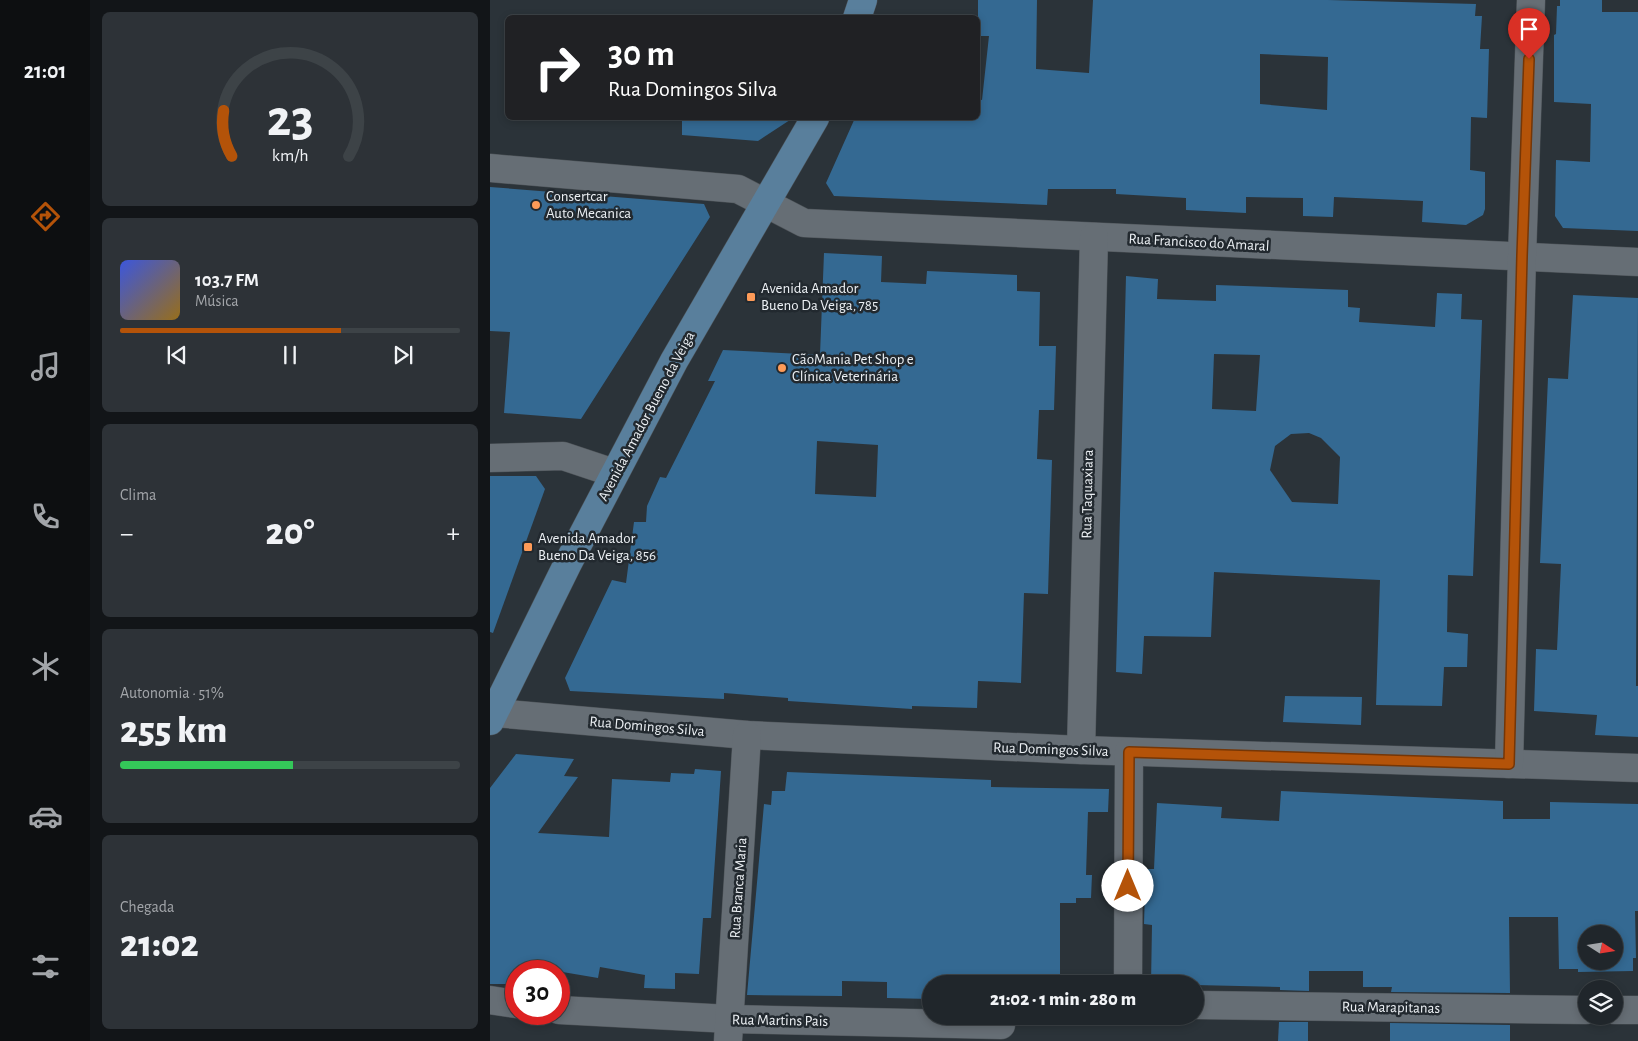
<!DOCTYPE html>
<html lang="pt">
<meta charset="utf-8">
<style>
:root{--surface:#20262b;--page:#2d3237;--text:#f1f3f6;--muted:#a2a5a9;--line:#3d4347;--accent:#b45309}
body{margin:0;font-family:"Alegreya Sans",sans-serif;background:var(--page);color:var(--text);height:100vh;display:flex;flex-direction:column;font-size:19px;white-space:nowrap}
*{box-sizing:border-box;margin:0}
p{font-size:16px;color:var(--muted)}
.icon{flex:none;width:28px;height:28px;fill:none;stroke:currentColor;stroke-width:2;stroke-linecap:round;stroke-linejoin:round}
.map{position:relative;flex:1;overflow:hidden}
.side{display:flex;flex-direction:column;gap:12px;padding:12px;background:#121518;width:400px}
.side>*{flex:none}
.banner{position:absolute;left:15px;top:15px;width:475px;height:105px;border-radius:8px;box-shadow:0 2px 8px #0003,0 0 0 1px var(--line);background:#202124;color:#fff;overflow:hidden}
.needle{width:32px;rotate:102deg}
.controls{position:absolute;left:1088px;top:925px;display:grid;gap:10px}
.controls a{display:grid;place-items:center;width:45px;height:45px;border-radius:50%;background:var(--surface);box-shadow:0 2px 8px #0003,0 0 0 1px var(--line);font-size:25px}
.speed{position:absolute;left:15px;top:960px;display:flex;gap:10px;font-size:25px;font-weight:700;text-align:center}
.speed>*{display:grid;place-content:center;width:65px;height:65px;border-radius:50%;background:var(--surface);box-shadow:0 2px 8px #0003,0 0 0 1px var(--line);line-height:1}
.speed .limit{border:8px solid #d22;background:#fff;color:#111}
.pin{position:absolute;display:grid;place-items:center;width:42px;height:42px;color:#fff;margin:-51px -21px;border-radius:50% 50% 50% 0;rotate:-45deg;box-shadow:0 0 5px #0007}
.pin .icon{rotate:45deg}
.me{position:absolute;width:55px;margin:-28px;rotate:0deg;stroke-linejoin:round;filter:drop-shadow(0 0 4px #0008)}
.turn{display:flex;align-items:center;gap:18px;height:105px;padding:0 20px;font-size:22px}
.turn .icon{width:65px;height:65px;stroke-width:2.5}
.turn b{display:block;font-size:35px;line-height:42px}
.big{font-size:38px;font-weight:800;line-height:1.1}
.side .card{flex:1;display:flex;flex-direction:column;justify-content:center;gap:8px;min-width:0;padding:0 18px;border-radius:8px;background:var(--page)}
.side .dial{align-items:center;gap:0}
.dial svg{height:130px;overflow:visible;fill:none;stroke:var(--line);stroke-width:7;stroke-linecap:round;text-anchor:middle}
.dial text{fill:var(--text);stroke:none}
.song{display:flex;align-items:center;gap:15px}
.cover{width:60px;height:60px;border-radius:8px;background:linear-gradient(135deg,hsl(230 70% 55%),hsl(40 70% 35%))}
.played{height:5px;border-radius:2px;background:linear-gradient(90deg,var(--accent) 65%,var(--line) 65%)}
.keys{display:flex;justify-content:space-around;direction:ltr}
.heat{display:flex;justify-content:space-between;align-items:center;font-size:28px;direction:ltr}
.charge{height:8px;border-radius:4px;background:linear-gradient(90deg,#34c759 51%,var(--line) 0)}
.trip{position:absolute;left:432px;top:975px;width:282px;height:50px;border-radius:25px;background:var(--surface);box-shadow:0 2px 8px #0003,0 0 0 1px var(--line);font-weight:800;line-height:50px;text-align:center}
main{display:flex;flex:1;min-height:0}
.tabs{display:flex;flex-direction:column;width:90px;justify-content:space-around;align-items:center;background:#0d0f11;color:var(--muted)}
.tabs .icon{width:35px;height:35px}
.tabs .active{color:var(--accent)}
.tabs b{font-size:22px;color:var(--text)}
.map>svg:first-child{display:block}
.building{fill:#346992;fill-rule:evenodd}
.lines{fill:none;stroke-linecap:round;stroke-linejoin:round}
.minor-casing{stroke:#4c5257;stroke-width:29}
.major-casing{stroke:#4c5257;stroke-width:29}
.minor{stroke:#666e75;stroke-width:28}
.major{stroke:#597f9c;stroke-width:28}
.route-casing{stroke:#753606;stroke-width:12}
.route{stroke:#b45309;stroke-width:9}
.poi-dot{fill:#fe9b58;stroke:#22292f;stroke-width:2}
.labels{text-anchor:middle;stroke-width:5;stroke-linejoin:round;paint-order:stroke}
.poi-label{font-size:15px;fill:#ecf0f4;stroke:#22292f;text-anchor:start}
.street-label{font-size:15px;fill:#ecf0f4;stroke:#22292f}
</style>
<main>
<nav class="tabs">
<b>21:01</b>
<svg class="icon active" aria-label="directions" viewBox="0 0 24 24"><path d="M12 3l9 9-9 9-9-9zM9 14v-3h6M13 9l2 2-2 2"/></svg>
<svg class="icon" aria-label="music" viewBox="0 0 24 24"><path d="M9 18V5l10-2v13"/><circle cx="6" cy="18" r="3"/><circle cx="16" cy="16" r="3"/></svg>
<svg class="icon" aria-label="phone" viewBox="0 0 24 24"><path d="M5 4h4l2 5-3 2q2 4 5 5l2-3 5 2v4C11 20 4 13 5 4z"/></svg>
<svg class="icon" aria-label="climate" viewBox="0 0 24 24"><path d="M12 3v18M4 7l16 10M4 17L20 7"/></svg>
<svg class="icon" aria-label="car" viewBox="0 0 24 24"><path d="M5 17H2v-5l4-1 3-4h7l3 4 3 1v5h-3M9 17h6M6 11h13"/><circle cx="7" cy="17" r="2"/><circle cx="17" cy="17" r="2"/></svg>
<svg class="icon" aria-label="filters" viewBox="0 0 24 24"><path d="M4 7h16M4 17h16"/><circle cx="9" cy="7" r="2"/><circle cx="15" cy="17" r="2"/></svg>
</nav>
<section class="side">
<div class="card dial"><svg viewBox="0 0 100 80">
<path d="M14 69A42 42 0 1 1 86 69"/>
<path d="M14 69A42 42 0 0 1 9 41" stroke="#b45309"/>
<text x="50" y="56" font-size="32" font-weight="700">23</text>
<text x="50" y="72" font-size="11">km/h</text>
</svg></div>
<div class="card">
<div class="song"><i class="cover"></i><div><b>103.7 FM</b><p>Música</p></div></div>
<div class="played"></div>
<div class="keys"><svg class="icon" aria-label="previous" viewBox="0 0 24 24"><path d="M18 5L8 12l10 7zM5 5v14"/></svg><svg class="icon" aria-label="pause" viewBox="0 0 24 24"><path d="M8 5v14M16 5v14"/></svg><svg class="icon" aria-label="next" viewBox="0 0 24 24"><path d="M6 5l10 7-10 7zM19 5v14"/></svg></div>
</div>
<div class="card"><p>Clima</p>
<div class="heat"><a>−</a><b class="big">20°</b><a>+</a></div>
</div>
<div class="card"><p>Autonomia · 51%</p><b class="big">255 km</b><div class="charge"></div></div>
<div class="card"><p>Chegada</p><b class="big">21:02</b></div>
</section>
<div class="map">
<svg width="1148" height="1041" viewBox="0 0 1148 1041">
<rect width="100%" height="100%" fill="#2b3339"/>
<g class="building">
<path d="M488 0H547L546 69 599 73 603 0H838L986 4 985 16H992L990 49H999L997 118 981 117 980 170 995 172V209L993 215 976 225 932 222 933 201 844 197 843 217 813 216V198L756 197V213L696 210V198L626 194V189H558L557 205 344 196 336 183 365 118H488V99L492 100 499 36H488ZM770 54 838 57 837 110 770 104Z"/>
<path d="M1070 0H1112V12H1148V231L1073 228 1065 216 1066 160 1100 162 1101 104 1064 102V35L1066 34 1067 6H1070Z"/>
<path d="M192 118H303L268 141 192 135Z"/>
<path d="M0 187 214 204 220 217 91 419 14 413 20 332 0 331Z"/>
<path d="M334 253 392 256 391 282 436 284 437 271 527 275V291L550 292 549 346H566L564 410H549L547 459 562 460 558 594 534 593 531 683 488 681 487 708 422 706V709L298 701V698L234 693V699L80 691 75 678 122 580 136 583 144 522H156L157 506 170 477 176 478 225 381H218L233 350 330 355ZM327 441 388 445 386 497 325 494Z"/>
<path d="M636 276 668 279 667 299 726 301V285L858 290V307L870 308 869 322 945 327 947 293 972 294 971 319 992 320 983 576 958 575 957 632 978 634 977 667H954L952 706 886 705 890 580 724 572 721 637 654 636 652 674 626 672ZM724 354 770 355 766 411 722 409ZM819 433 831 438 850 457 848 504 802 502 780 470 785 446 801 434Z"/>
<path d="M1083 295 1148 298 1146 686H1148V737L1105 735 1107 715 1044 711 1046 649 1067 650 1071 564 1050 563 1054 469 1058 378 1078 379Z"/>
<path d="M0 476H46L55 489 3 633 0 632Z"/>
<path d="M795 696 872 697 871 725 793 722Z"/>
<path d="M26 754 84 759 74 776 88 777 48 833 119 837 122 779 180 782 181 773 204 774 205 769 231 771 221 918H213L209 974 185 973V989L154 988 155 975 110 967 108 978 43 967 42 971H26V984H0V788Z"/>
<path d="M297 772 501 780V787L619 789 618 812H598L596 875H602L601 898H586V903H570V984H441V999L397 998V982L352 981V996L257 995 274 804 281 805 282 791H295Z"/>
<path d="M791 791 1013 801V819H1060V802L1148 804V911H1145L1146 958H1143V971L1088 972V969H1069L1068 917H1019L1020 993 901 992 902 987H873V971H819V991L790 990V987L661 984 662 925 654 924 655 891 656 869H664L667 803 732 807 731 818 789 821ZM1096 934H1124V961H1096Z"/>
<path d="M789 1022H818V1041H788Z"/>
<path d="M900 1023 1020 1025V1041H900Z"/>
</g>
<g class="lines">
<g class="minor-casing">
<g id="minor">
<path d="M0 168 248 189 314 223 1148 262"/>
<path d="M0 458 73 456 124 473"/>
<path d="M5 713 257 735 591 750 1148 768"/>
<path d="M591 750 604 237"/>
<path d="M1019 764 1032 256 1041 0"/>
<path d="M638 984 639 752"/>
<path d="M0 1000 26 1004"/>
<path d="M706 1005 1096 1010"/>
<path d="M69 1010 240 1019 511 1025"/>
<path d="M1124 1010H1148"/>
<path d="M238 1041 257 735"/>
</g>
</g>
<g class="major-casing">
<g id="major">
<path d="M367 18 373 0"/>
<path d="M0 721 77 565 184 361 325 118"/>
</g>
</g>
<use href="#minor" class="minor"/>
<use href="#major" class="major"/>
</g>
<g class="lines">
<g class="route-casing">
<path id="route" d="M638 886 639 752 1019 764 1032 256 1039 59"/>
</g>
<use href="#route" class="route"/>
</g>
<g class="poi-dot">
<circle cx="46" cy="205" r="5"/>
<rect x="256" y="292" width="10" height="10" rx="2.5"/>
<circle cx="292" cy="368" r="5"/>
<rect x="33" y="542" width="10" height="10" rx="2.5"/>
</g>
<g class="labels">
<g class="poi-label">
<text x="56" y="201">Consertcar<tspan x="56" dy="17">Auto Mecanica</tspan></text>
<text x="271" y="293">Avenida Amador<tspan x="271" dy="17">Bueno Da Veiga, 785</tspan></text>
<text x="302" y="364">CãoMania Pet Shop e<tspan x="302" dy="17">Clínica Veterinária</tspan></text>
<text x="48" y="543">Avenida Amador<tspan x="48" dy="17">Bueno Da Veiga, 856</tspan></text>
</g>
<g class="street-label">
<text transform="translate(709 242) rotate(3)" y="5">Rua Francisco do Amaral</text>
<text transform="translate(156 416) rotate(-62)" y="5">Avenida Amador Bueno da Veiga</text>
<text transform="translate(597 494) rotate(-89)" y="5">Rua Taquaxiara</text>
<text transform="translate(157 726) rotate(5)" y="5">Rua Domingos Silva</text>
<text transform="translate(561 749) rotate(2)" y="5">Rua Domingos Silva</text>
<text transform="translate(248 888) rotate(-86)" y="5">Rua Branca Maria</text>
<text transform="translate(901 1007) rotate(1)" y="5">Rua Marapitanas</text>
<text transform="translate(290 1020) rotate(1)" y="5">Rua Martins Pais</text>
</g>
</g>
</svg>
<div class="controls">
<a><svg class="needle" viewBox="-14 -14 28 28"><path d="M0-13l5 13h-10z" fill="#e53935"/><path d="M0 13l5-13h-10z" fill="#a2a5a9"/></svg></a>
<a><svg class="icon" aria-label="layers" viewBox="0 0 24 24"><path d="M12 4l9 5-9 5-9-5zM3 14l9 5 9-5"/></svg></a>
</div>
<div class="speed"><div class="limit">30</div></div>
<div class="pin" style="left:1039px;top:59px;background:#d93025"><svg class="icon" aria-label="arrive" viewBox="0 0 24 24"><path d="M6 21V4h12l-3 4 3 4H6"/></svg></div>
<svg class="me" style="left:638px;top:886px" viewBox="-20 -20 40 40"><circle r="19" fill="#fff"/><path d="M0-13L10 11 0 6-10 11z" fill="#b45309"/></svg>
<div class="trip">21:02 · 1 min · 280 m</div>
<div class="banner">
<div class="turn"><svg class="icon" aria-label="right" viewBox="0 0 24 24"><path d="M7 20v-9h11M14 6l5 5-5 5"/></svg><div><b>30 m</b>Rua Domingos Silva</div></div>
</div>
</div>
</main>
